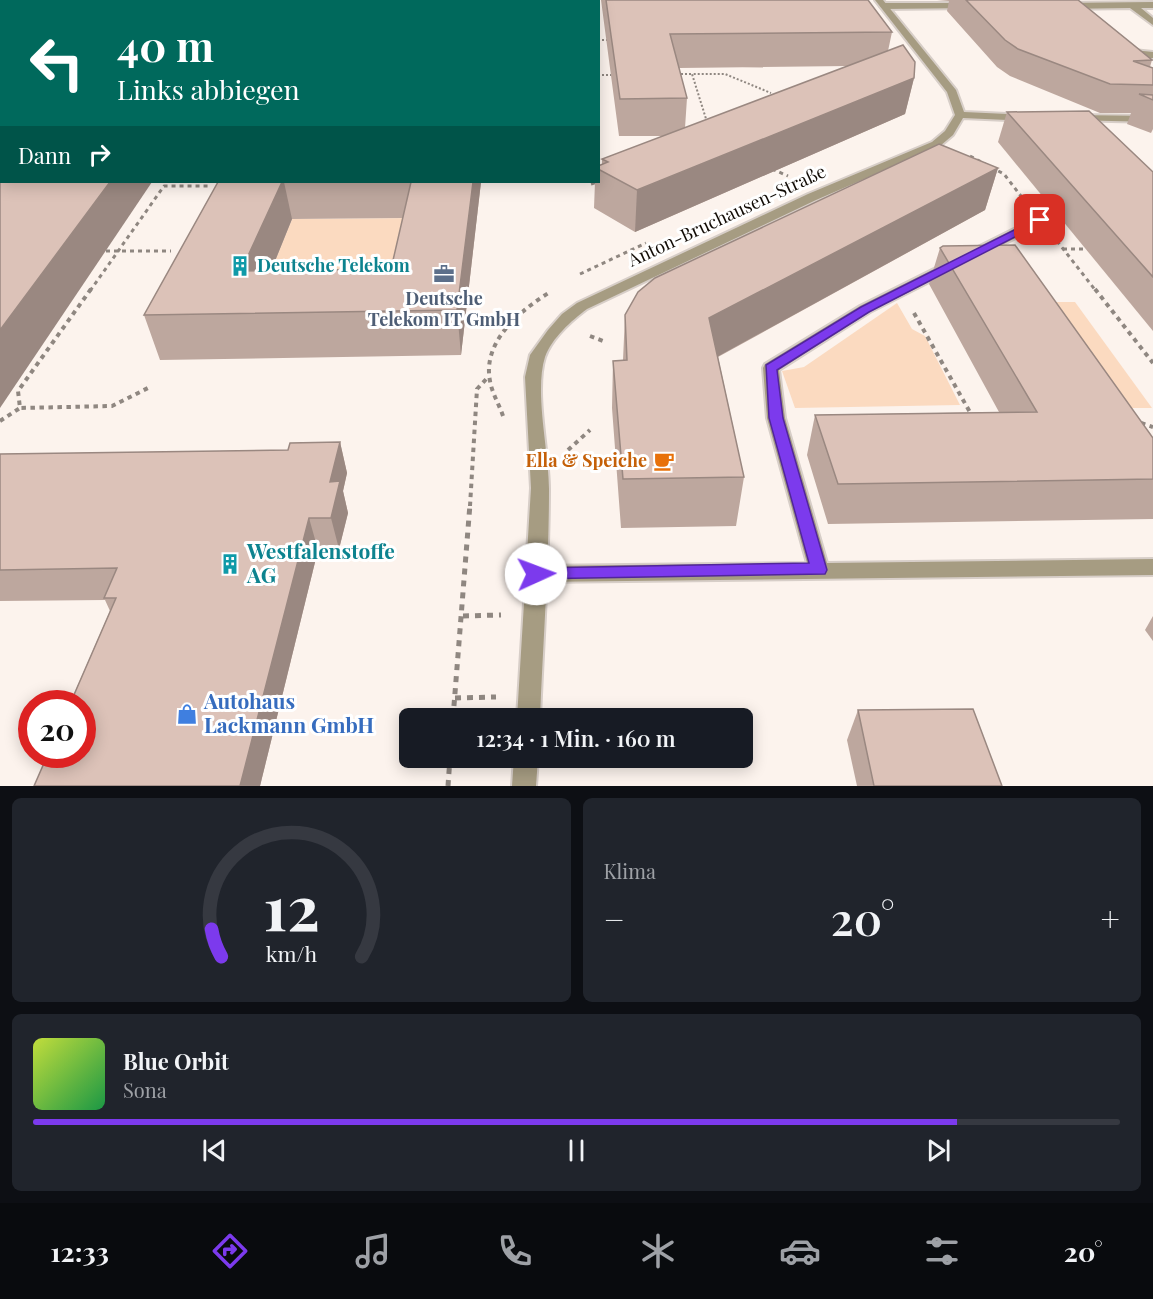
<!DOCTYPE html>
<html lang="de">
<meta charset="utf-8">
<style>
:root{--surface:#171b24;--page:#20242c;--text:#f1f3f6;--muted:#9ea1a6;--line:#363941;--accent:#7c3aed}
body{margin:0;font-family:"Playfair Display",serif;background:var(--page);color:var(--text);height:100vh;display:flex;flex-direction:column;font-size:22px;white-space:nowrap}
*{box-sizing:border-box;margin:0}
p{font-size:20px;color:var(--muted)}
.icon{flex:none;width:33px;height:33px;fill:none;stroke:currentColor;stroke-width:2;stroke-linecap:round;stroke-linejoin:round}
.map{position:relative;height:786px;overflow:hidden}
.details{display:flex;flex-direction:column;gap:12px;padding:12px;background:#0d0f14;flex:1}
.details>*{flex:none}
.top-card{position:absolute;left:0px;top:0px;width:600px;height:183px;box-shadow:0 3px 15px #0003;background:#00695c;color:#fff;overflow:hidden}
.speed{position:absolute;left:18px;top:690px;display:flex;gap:12px;font-size:30px;font-weight:700;text-align:center}
.speed>*{display:grid;place-content:center;width:78px;height:78px;border-radius:50%;background:var(--surface);box-shadow:0 3px 15px #0003;line-height:1}
.speed .limit{border:9px solid #d22;background:#fff;color:#111}
.pin{position:absolute;display:grid;place-items:center;width:51px;height:51px;color:#fff;margin:-26px;border-radius:12px;box-shadow:0 3px 9px #0006}
.me{position:absolute;width:66px;margin:-33px;rotate:88deg;stroke-linejoin:round;filter:drop-shadow(0 0 4px #0008)}
.turn{display:flex;align-items:center;gap:21px;height:126px;padding:0 18px;font-size:27px}
.turn .icon{width:78px;height:78px;stroke-width:2.5}
.turn b{display:block;font-size:42px;line-height:51px}
.then{display:flex;align-items:center;height:57px;padding:0 18px;background:#0003;gap:12px;font-size:22px}
.big{font-size:45px;font-weight:600;line-height:1.1}
.details .widget{flex:1;display:flex;flex-direction:column;justify-content:center;gap:9px;min-width:0;padding:0 21px;border-radius:9px;background:var(--page)}
.details .dial{align-items:center;gap:0}
.dial svg{height:156px;overflow:visible;fill:none;stroke:var(--line);stroke-width:7;stroke-linecap:round;text-anchor:middle}
.dial text{fill:var(--text);stroke:none}
.song{display:flex;align-items:center;gap:18px}
.cover{width:72px;height:72px;border-radius:9px;background:linear-gradient(135deg,hsl(70 70% 55%),hsl(140 70% 35%))}
.played{height:6px;border-radius:3px;background:linear-gradient(90deg,var(--accent) 85%,var(--line) 85%)}
.keys{display:flex;justify-content:space-around;direction:ltr}
.heat{display:flex;justify-content:space-between;align-items:center;font-size:33px;direction:ltr}
.details .tiles{flex:1;display:grid;gap:12px;grid-template-columns:1fr 1fr}
.widget:last-child{grid-column:span 2}
.trip{position:absolute;left:399px;top:708px;width:354px;height:60px;border-radius:9px;background:var(--surface);box-shadow:0 3px 15px #0003;font-weight:600;line-height:60px;text-align:center}
.tab-bar{display:flex;height:96px;justify-content:space-around;align-items:center;background:#090b0e;color:var(--muted)}
.tab-bar .icon{width:42px;height:42px}
.tab-bar .active{color:var(--accent)}
.tab-bar b{font-size:27px;color:var(--text)}
.map>svg:first-child{display:block}
.green{fill:#fbdac0}
.lines{fill:none;stroke-linecap:round;stroke-linejoin:round}
.service-casing{stroke:#d7cec8;stroke-width:4}
.minor-casing{stroke:#d7cec8;stroke-width:4}
.path-far3{stroke:#8f8781;stroke-width:2;stroke-dasharray:2 2;stroke-linecap:butt}
.path-far2{stroke:#8f8781;stroke-width:3;stroke-dasharray:4 4;stroke-linecap:butt}
.path-far1{stroke:#8f8781;stroke-width:4;stroke-dasharray:4.5 4.5;stroke-linecap:butt}
.path{stroke:#8f8781;stroke-width:5;stroke-dasharray:6 6;stroke-linecap:butt}
.service{fill:#a69c82;fill-rule:evenodd}
.minor{fill:#a69c82;fill-rule:evenodd}
.rail-casing{stroke:#302923;stroke-width:4}
.rail{stroke:#fff;stroke-width:2;stroke-dasharray:8;stroke-linecap:butt}
.wall{fill:#bda79e;fill-rule:evenodd}
.shaded-wall{fill:#9a8881}
.building{fill:#dcc2b8;stroke:#9a8881;stroke-width:1.5}
.route{fill:#7c3aed;stroke:#51269a;stroke-width:1.5}
.labels{text-anchor:middle;stroke-width:6;stroke-linejoin:round;paint-order:stroke}
.street-label{font-size:18px;fill:#120c06;stroke:#fff}
.culture-label{font-size:18px;font-weight:bold;fill:#0d838f;stroke:#fff;text-anchor:start}
.service-label{font-size:18px;font-weight:bold;fill:#4e5e75;stroke:#fff}
.food-label{font-size:18px;font-weight:bold;fill:#c56008;stroke:#fff;text-anchor:end}
.near-culture-label{font-size:21px;font-weight:bold;fill:#0d838f;stroke:#fff;text-anchor:start}
.near-shop-label{font-size:21px;font-weight:bold;fill:#366cbe;stroke:#fff;text-anchor:start}
</style>
<div class="map">
<svg width="1153" height="786" viewBox="0 0 1153 786">
<rect width="100%" height="100%" fill="#fcf3ed"/>
<g class="green">
<path d="M417 218 398 313 253 315 292 219Z"/>
<path d="M1049 302H1075L1152 408H1123Z"/>
<path d="M897 303 912 329 925 336 960 405 795 408 782 371 804 367Z"/>
</g>
<g class="lines">
<g class="service-casing">
<g id="service">
<path d="M243 0H251L252 2H244Z"/>
<path d="M332 0H344L330 2Z"/>
<rect x="523" y="0" width="8" height="2"/>
<path d="M1153 2V8H1141L1153 18V25L1130 8 1062 9 1058 6 1062 3Z"/>
<path d="M970 3 973 8 884 9 880 6 884 3Z"/>
<path d="M1124 49 1153 52V58H1133L1124 53Z"/>
<path d="M1040 216 1045 217V223L870 312 779 370 785 418 827 563 1153 559V575L535 582 528 580 525 574 528 568 535 566 807 563 767 418 763 368 765 364 860 306Z"/>
</g>
</g>
<g class="minor-casing">
<g id="minor">
<path d="M482 0H498L480 2Z"/>
<path d="M875 0H883L956 90 964 112 1028 115 1033 118 1028 121 963 118 953 135 940 146 816 200 587 309C571 321 552 338 545 357 534 392 549 451 549 489 549 565 543 642 540 718H517L531 488 525 377 530 355 548 330 562 314 577 303 808 194 932 142 945 131 955 115 947 92Z"/>
<path d="M1074 115 1153 116V122L1070 120V116Z"/>
<path d="M514 758H538L536 786H512Z"/>
</g>
</g>
<g class="path-far3">
<path d="M135 2 137 0"/>
<path d="M422 2 433 0"/>
<path d="M598 40H610"/>
<path d="M677 74H692"/>
<path d="M598 75H616"/>
<path d="M707 122 692 74H725L771 93"/>
</g>
<g class="path-far2">
<path d="M970 156 1004 174 1024 200"/>
<path d="M772 169 788 176"/>
<path d="M591 184 597 182"/>
<path d="M1057 241 1096 291"/>
<path d="M1063 249H1089"/>
<path d="M106 251H171"/>
<path d="M580 274 646 243"/>
<path d="M90 291 164 186H208"/>
</g>
<g class="path-far1">
<path d="M91 289 18 391 20 408 112 406 150 387"/>
<path d="M1095 289 1153 363"/>
<path d="M914 313 971 414"/>
<path d="M590 336 603 341"/>
<path d="M503 416C499 404 492 393 490 381 482 341 521 310 550 292"/>
<path d="M0 421 20 408"/>
<path d="M1141 423 1153 427"/>
<path d="M568 450 590 430"/>
<path d="M470 506 477 389 489 376"/>
</g>
<g class="path">
<path d="M463 616 501 615"/>
<path d="M455 698 496 697"/>
<path d="M453 718 470 504"/>
<path d="M448 786 450 758"/>
</g>
<use href="#service" class="service"/>
<use href="#minor" class="minor"/>
<g class="rail-casing">
<g id="rail">
<path d="M42 2 44 0"/>
<path d="M55 2 57 0"/>
<path d="M0 45 2 43"/>
</g>
</g>
<use href="#rail" class="rail"/>
</g>
<g class="wall">
<path d="M601 0H868L892 32 888 51 914 78 905 114 635 232 594 208 595 182H598V166L602 164V159L664 136H619ZM848 66 685 128 687 98 679 68Z"/>
<path d="M937 0H1078L1152 60 1150 67 1153 68V129L1151 133 1127 124 1131 113H1100L1010 76 997 67 947 11 949 1Z"/>
<path d="M1007 112 1153 172V331L998 142Z"/>
<path d="M998 168 985 210 718 357 744 477 736 526 621 528 612 408 613 361 623 360 625 315Z"/>
<path d="M218 182H481L461 355 160 360 144 315ZM403 218 391 269 271 271 292 219Z"/>
<path d="M940 248 1153 438V519L828 524 807 455 815 415 999 412 929 284Z"/>
<path d="M340 442 347 473 343 491 348 513 339 549 318 550 260 786H34L110 611 105 600 0 601V454L288 450Z"/>
<path d="M1153 616V641L1145 630Z"/>
<path d="M858 710 1002 786H857L847 740Z"/>
</g>
<g class="shaded-wall">
<path d="M914 78 905 114 635 232 637 190Z"/>
<path d="M998 168 985 210 704 364 709 318Z"/>
<path d="M110 182H152L0 408V330Z"/>
<path d="M282 182H284L292 219 254 313 241 271Z"/>
<path d="M473 182H481L461 355 457 310Z"/>
<path d="M340 442 347 473 343 491 348 513 339 549 331 518 330 482Z"/>
<path d="M309 518 318 550 260 786H240Z"/>
</g>
<g class="building">
<path d="M606 0H868L892 32 670 34 687 98 620 99Z"/>
<path d="M966 0H1078L1152 60 1133 61 1153 68V85L1110 84 1018 49 1005 40Z"/>
<path d="M903 45 915 62 914 78 637 190 598 169V166L608 162 602 159Z"/>
<path d="M1139 94 1153 95V100Z"/>
<path d="M1089 111 1153 172V277L1007 112Z"/>
<path d="M939 144 998 168 709 318 744 477 623 479 613 361 627 360 625 315 638 292 655 278Z"/>
<path d="M2 161V182H110L0 330V163Z"/>
<path d="M218 182H282L241 271 391 269 411 182H473L457 310 144 315Z"/>
<path d="M1015 245 1153 438V479L838 484 815 415 1037 412 940 248 943 246Z"/>
<path d="M340 442 330 482 340 481 331 518H309L240 786H34L48 754H82V704H70L116 598H104L117 568 0 570V454L288 450 290 443Z"/>
<path d="M973 709 1002 786H874L858 710Z"/>
</g>
<path class="route" d="M1040 217 1045 220 1044 222 869 312 777 370 783 418 827 570 825 574 530 579 527 574 530 570 536 568 809 563 769 418 766 365 861 307Z"/>
<defs>
<g id="building-bare" transform="scale(1.62)"><path d="M-4-6H4V6H1V3H-1V6H-4ZM-2.5-4.3h1.7v1.8h-1.7ZM.8-4.3h1.7v1.8H.8ZM-2.5-1h1.7V.8h-1.7ZM.8-1h1.7V.8H.8Z" fill="#0f9aa8" stroke="#fff" stroke-width="2.5" paint-order="stroke"/></g>
<g id="office-bare" transform="scale(1.62)"><path d="M-6-3h4V-5.5h4V-3h4V5H-6ZM-1-4.5V-3h2v-1.5ZM-6 0V1H6V0Z" fill="#5c6f8a" stroke="#fff" stroke-width="2.5" paint-order="stroke"/></g>
<g id="cafe-bare" transform="scale(1.62)"><path d="M-5.5-4.5H6V0H3Q3 3.5 0 3.5H-2.5Q-5.5 3.5-5.5 0ZM3-3.2v2h1.7v-2ZM-6 4.5H4V6H-6Z" fill="#e8710a" stroke="#fff" stroke-width="2.5" paint-order="stroke"/></g>
<g id="shop-bare" transform="scale(1.62)"><path d="M-5-2.5h2.3a2.7 3.5 0 0 1 5.4 0H5L5.5 6h-11ZM-1.5-2.5h3a1.5 2.3 0 0 0-3 0Z" fill="#3f7fe0" stroke="#fff" stroke-width="2.5" paint-order="stroke"/></g>
</defs>
<g fill-rule="evenodd">
<use href="#building-bare" x="240" y="266"/>
<use href="#office-bare" x="444" y="274"/>
<use href="#cafe-bare" x="664" y="461"/>
<use href="#building-bare" x="230" y="564"/>
<use href="#shop-bare" x="187" y="714"/>
</g>
<g class="labels">
<g class="street-label">
<text transform="translate(727 216) rotate(-25)" y="6">Anton-Bruchausen-Straße</text>
</g>
<g class="culture-label">
<text x="257" y="272">Deutsche Telekom</text>
</g>
<g class="service-label">
<text x="444" y="305">Deutsche<tspan x="444" dy="21">Telekom IT GmbH</tspan></text>
</g>
<g class="food-label">
<text x="647" y="467">Ella &amp; Speiche</text>
</g>
<g class="near-culture-label">
<text x="247" y="559">Westfalenstoffe<tspan x="247" dy="24">AG</tspan></text>
</g>
<g class="near-shop-label">
<text x="204" y="709">Autohaus<tspan x="204" dy="24">Lackmann GmbH</tspan></text>
</g>
</g>
</svg>
<div class="speed"><div class="limit">20</div></div>
<div class="pin" style="left:1040px;top:220px;background:#d93025"><svg class="icon" aria-label="arrive" viewBox="0 0 24 24"><path d="M6 21V4h12l-3 4 3 4H6"/></svg></div>
<svg class="me" style="left:536px;top:574px" viewBox="-20 -20 40 40"><circle r="19" fill="#fff"/><path d="M0-13L10 11 0 6-10 11z" fill="#7c3aed"/></svg>
<div class="trip">12:34 · 1 Min. · 160 m</div>
<div class="top-card">
<div class="turn"><svg class="icon" aria-label="left" viewBox="0 0 24 24"><path d="M17 20v-9H6M10 6l-5 5 5 5"/></svg><div><b>40 m</b>Links abbiegen</div></div>
<div class="then">Dann<svg class="icon" aria-label="right" viewBox="0 0 24 24"><path d="M7 20v-9h11M14 6l5 5-5 5"/></svg></div>
</div>
</div>
<section class="details">
<div class="tiles">
<div class="widget dial"><svg viewBox="0 0 100 80">
<path d="M14 69A42 42 0 1 1 86 69"/>
<path d="M14 69A42 42 0 0 1 9 55" stroke="#7c3aed"/>
<text x="50" y="56" font-size="32" font-weight="700">12</text>
<text x="50" y="72" font-size="11">km/h</text>
</svg></div>
<div class="widget"><p>Klima</p>
<div class="heat"><a>−</a><b class="big">20°</b><a>+</a></div>
</div>
<div class="widget">
<div class="song"><i class="cover"></i><div><b>Blue Orbit</b><p>Sona</p></div></div>
<div class="played"></div>
<div class="keys"><svg class="icon" aria-label="previous" viewBox="0 0 24 24"><path d="M18 5L8 12l10 7zM5 5v14"/></svg><svg class="icon" aria-label="pause" viewBox="0 0 24 24"><path d="M8 5v14M16 5v14"/></svg><svg class="icon" aria-label="next" viewBox="0 0 24 24"><path d="M6 5l10 7-10 7zM19 5v14"/></svg></div>
</div>
</div>
</section>
<nav class="tab-bar">
<b>12:33</b>
<svg class="icon active" aria-label="directions" viewBox="0 0 24 24"><path d="M12 3l9 9-9 9-9-9zM9 14v-3h6M13 9l2 2-2 2"/></svg>
<svg class="icon" aria-label="music" viewBox="0 0 24 24"><path d="M9 18V5l10-2v13"/><circle cx="6" cy="18" r="3"/><circle cx="16" cy="16" r="3"/></svg>
<svg class="icon" aria-label="phone" viewBox="0 0 24 24"><path d="M5 4h4l2 5-3 2q2 4 5 5l2-3 5 2v4C11 20 4 13 5 4z"/></svg>
<svg class="icon" aria-label="climate" viewBox="0 0 24 24"><path d="M12 3v18M4 7l16 10M4 17L20 7"/></svg>
<svg class="icon" aria-label="car" viewBox="0 0 24 24"><path d="M5 17H2v-5l4-1 3-4h7l3 4 3 1v5h-3M9 17h6M6 11h13"/><circle cx="7" cy="17" r="2"/><circle cx="17" cy="17" r="2"/></svg>
<svg class="icon" aria-label="filters" viewBox="0 0 24 24"><path d="M4 7h16M4 17h16"/><circle cx="9" cy="7" r="2"/><circle cx="15" cy="17" r="2"/></svg>
<b>20°</b>
</nav>
